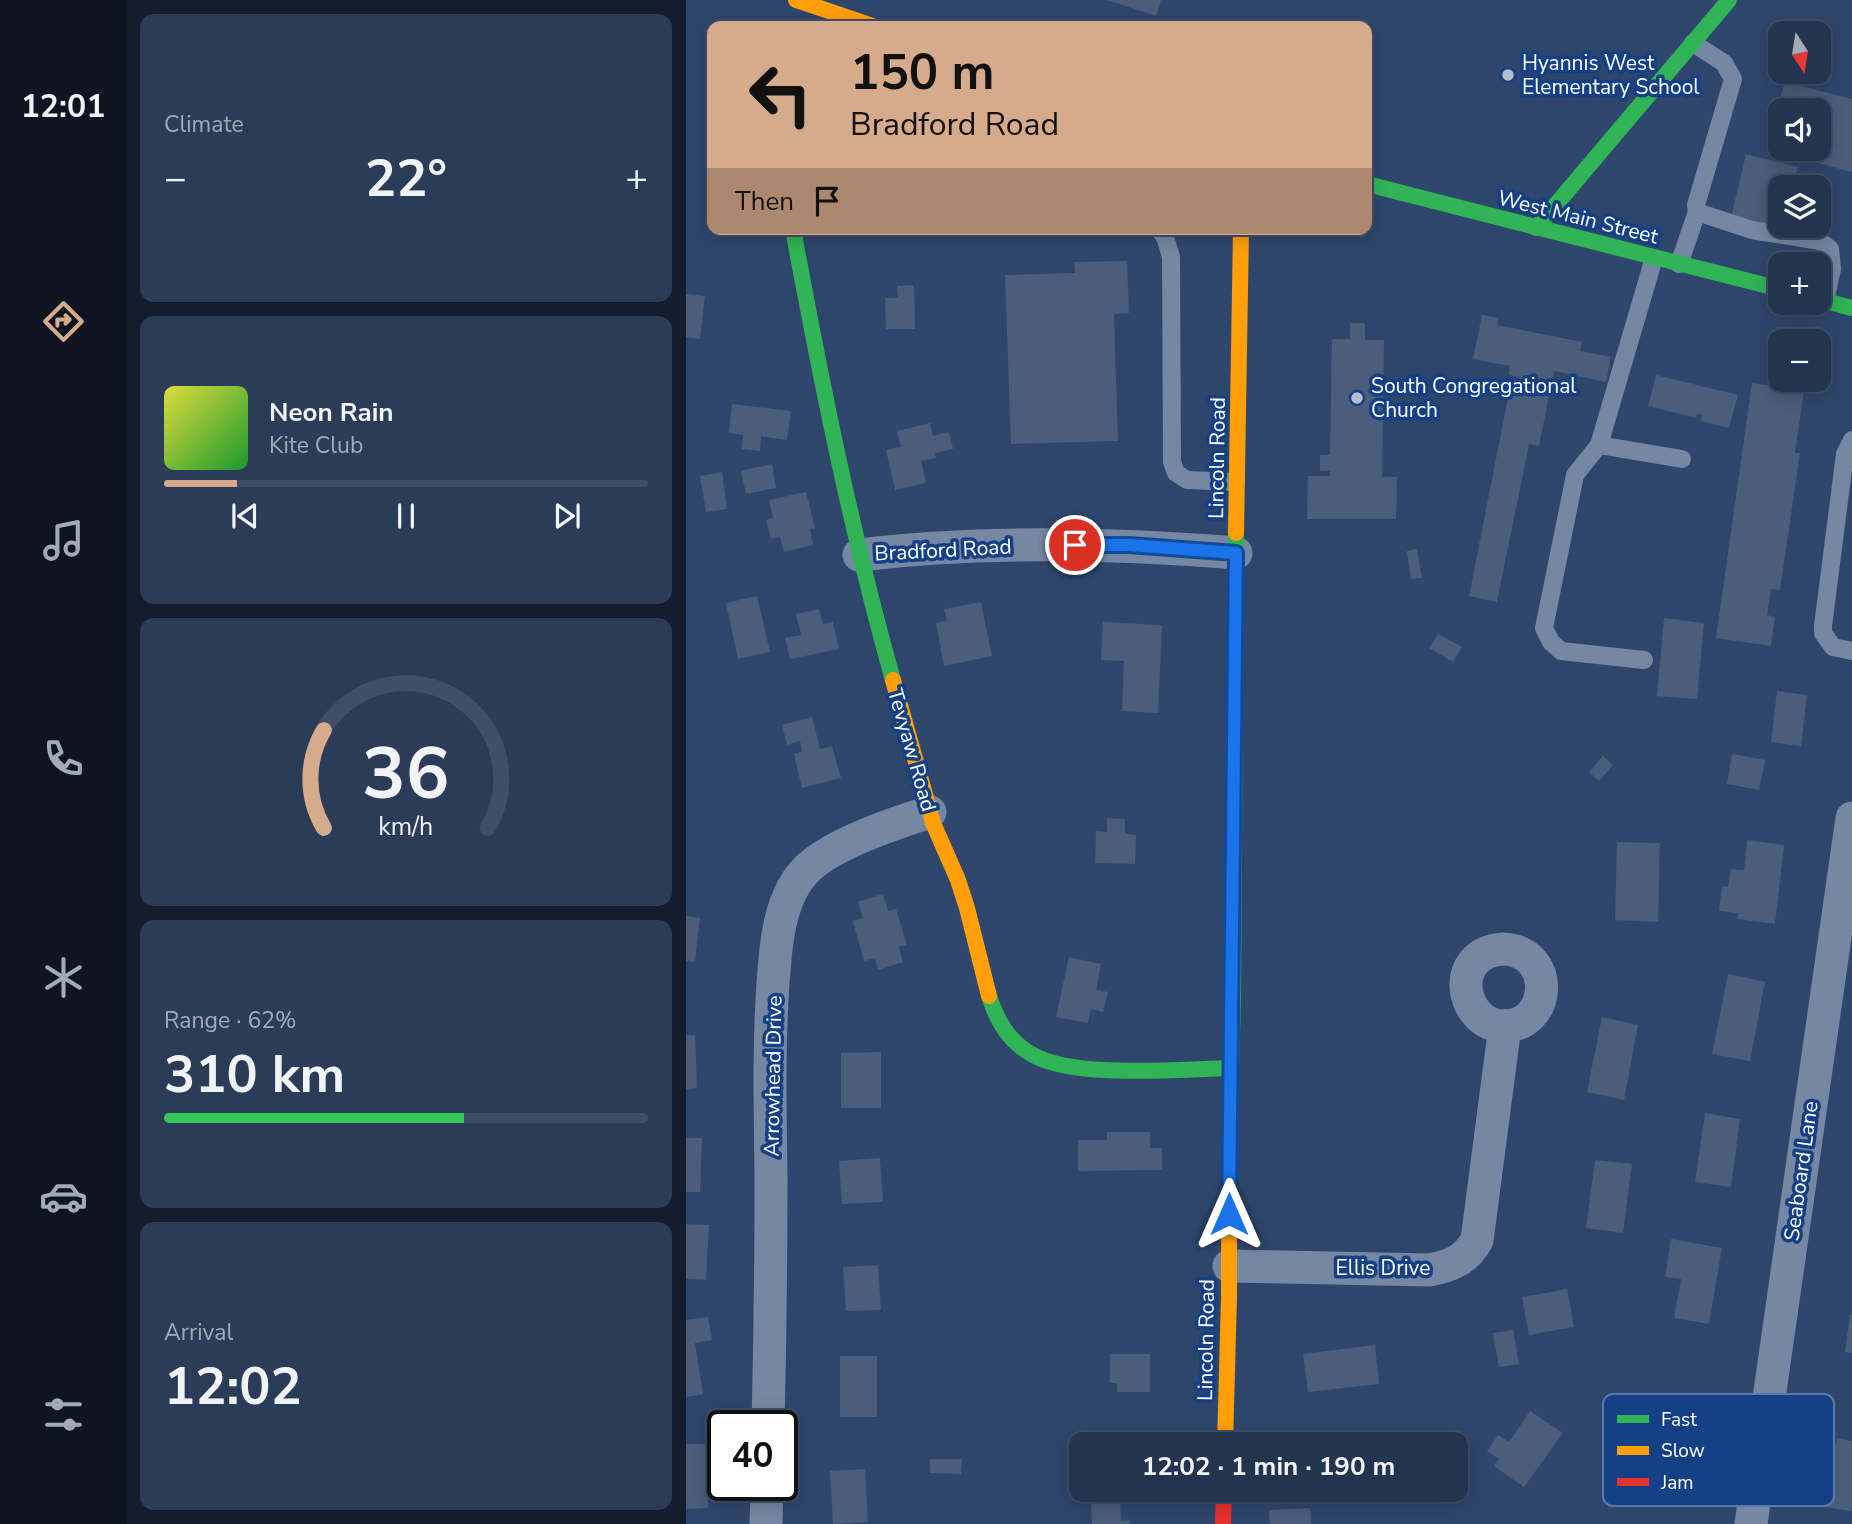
<!DOCTYPE html>
<meta charset="utf-8">
<style>
:root{--surface:#233451;--page:#2b3c58;--text:#f1f3f6;--muted:#a3aab7;--line:#404f68;--accent:#d6ab8b}
body{margin:0;font-family:"Nunito Sans",sans-serif;background:var(--page);color:var(--text);height:100vh;display:flex;flex-direction:column;font-size:26px;white-space:nowrap}
*{box-sizing:border-box;margin:0}
p{font-size:23px;color:var(--muted)}
.icon{flex:none;width:38px;height:38px;fill:none;stroke:currentColor;stroke-width:2;stroke-linecap:round;stroke-linejoin:round}
.map{position:relative;flex:1;overflow:hidden}
.drawer{display:flex;flex-direction:column;gap:14px;padding:14px;background:#131d2d;width:560px}
.drawer>*{flex:none}
.guide{position:absolute;left:21px;top:21px;width:665px;height:214px;border-radius:14px;box-shadow:0 4px 18px #0003,0 0 0 2px var(--line);background:#d6ab8b;color:#111;overflow:hidden}
.needle{width:46px;rotate:168deg}
.fabs{position:absolute;left:1082px;top:21px;display:grid;gap:14px}
.fabs a{display:grid;place-items:center;width:63px;height:63px;border-radius:14px;background:var(--surface);box-shadow:0 4px 18px #0003,0 0 0 2px var(--line);font-size:35px}
.speed{position:absolute;left:21px;top:1410px;display:flex;gap:14px;font-size:35px;font-weight:700;text-align:center}
.speed>*{display:grid;place-content:center;width:91px;height:91px;border-radius:50%;background:var(--surface);box-shadow:0 4px 18px #0003,0 0 0 2px var(--line);line-height:1}
.speed .limit{border:4px solid #111;border-radius:10px;background:#fff;color:#111}
.pin{position:absolute;display:grid;place-items:center;width:60px;height:60px;color:#fff;margin:-30px;border:4px solid #fff;border-radius:50%;box-shadow:0 2px 7px #0007}
.me{position:absolute;width:77px;margin:-38px;rotate:0deg;stroke-linejoin:round;filter:drop-shadow(0 0 5px #0008)}
.turn{display:flex;align-items:center;gap:24px;height:147px;padding:0 28px;font-size:32px}
.turn .icon{width:91px;height:91px;stroke-width:2.5}
.turn b{display:block;font-size:49px;line-height:60px}
.then{display:flex;align-items:center;height:66px;padding:0 28px;background:#0003;gap:14px;font-size:26px}
.big{font-size:52px;font-weight:700;line-height:1.1}
.drawer .widget{flex:1;display:flex;flex-direction:column;justify-content:center;gap:10px;min-width:0;padding:0 24px;border-radius:14px;background:var(--page)}
.drawer .dial{align-items:center;gap:0}
.dial svg{height:182px;overflow:visible;fill:none;stroke:var(--line);stroke-width:7;stroke-linecap:round;text-anchor:middle}
.dial text{fill:var(--text);stroke:none}
.song{display:flex;align-items:center;gap:21px}
.cover{width:84px;height:84px;border-radius:10px;background:linear-gradient(135deg,hsl(60 70% 55%),hsl(130 70% 35%))}
.played{height:7px;border-radius:4px;background:linear-gradient(90deg,var(--accent) 15%,var(--line) 15%)}
.keys{display:flex;justify-content:space-around;direction:ltr}
.heat{display:flex;justify-content:space-between;align-items:center;font-size:38px;direction:ltr}
.charge{height:10px;border-radius:5px;background:linear-gradient(90deg,#34c759 62%,var(--line) 0)}
.trip{position:absolute;left:383px;top:1432px;width:399px;height:70px;border-radius:14px;background:var(--surface);box-shadow:0 4px 18px #0003,0 0 0 2px var(--line);font-weight:700;line-height:70px;text-align:center}
main{display:flex;flex:1;min-height:0}
.dock{display:flex;flex-direction:column;width:126px;justify-content:space-around;align-items:center;background:#0e1520;color:var(--muted)}
.dock .icon{width:49px;height:49px}
.dock .current{color:var(--accent)}
.dock b{font-size:32px;color:var(--text)}
.map>svg:first-child{display:block}
.building{fill:#4a5d7b;fill-rule:evenodd}
.lines{fill:none;stroke-linecap:round;stroke-linejoin:round}
.lane{stroke:#7587a2;stroke-width:18}
.street{stroke:#7587a2;stroke-width:33}
.fast{stroke:#30b455;stroke-width:16}
.slow{stroke:#ff9f0a;stroke-width:16}
.jam{stroke:#e5322d;stroke-width:16}
.route-casing{stroke:#114b97;stroke-width:18}
.route{stroke:#1a73e8;stroke-width:12}
.poi-dot{fill:#b6becc;stroke:#154086;stroke-width:2.5}
.labels{text-anchor:middle;stroke-width:7;stroke-linejoin:round;paint-order:stroke}
.poi-label{font-size:21px;fill:#fff;stroke:#154086;text-anchor:start}
.street-label{font-size:21px;fill:#fff;stroke:#154086}
.key{fill:#154086;stroke:#5b79aa;stroke-width:2}
.key-label{font-size:19px;fill:#fff}
</style>
<main>
<nav class="dock">
<b>12:01</b>
<svg class="icon current" aria-label="directions" viewBox="0 0 24 24"><path d="M12 3l9 9-9 9-9-9zM9 14v-3h6M13 9l2 2-2 2"/></svg>
<svg class="icon" aria-label="music" viewBox="0 0 24 24"><path d="M9 18V5l10-2v13"/><circle cx="6" cy="18" r="3"/><circle cx="16" cy="16" r="3"/></svg>
<svg class="icon" aria-label="phone" viewBox="0 0 24 24"><path d="M5 4h4l2 5-3 2q2 4 5 5l2-3 5 2v4C11 20 4 13 5 4z"/></svg>
<svg class="icon" aria-label="climate" viewBox="0 0 24 24"><path d="M12 3v18M4 7l16 10M4 17L20 7"/></svg>
<svg class="icon" aria-label="car" viewBox="0 0 24 24"><path d="M5 17H2v-5l4-1 3-4h7l3 4 3 1v5h-3M9 17h6M6 11h13"/><circle cx="7" cy="17" r="2"/><circle cx="17" cy="17" r="2"/></svg>
<svg class="icon" aria-label="filters" viewBox="0 0 24 24"><path d="M4 7h16M4 17h16"/><circle cx="9" cy="7" r="2"/><circle cx="15" cy="17" r="2"/></svg>
</nav>
<section class="drawer">
<div class="widget"><p>Climate</p>
<div class="heat"><a>−</a><b class="big">22°</b><a>+</a></div>
</div>
<div class="widget">
<div class="song"><i class="cover"></i><div><b>Neon Rain</b><p>Kite Club</p></div></div>
<div class="played"></div>
<div class="keys"><svg class="icon" aria-label="previous" viewBox="0 0 24 24"><path d="M18 5L8 12l10 7zM5 5v14"/></svg><svg class="icon" aria-label="pause" viewBox="0 0 24 24"><path d="M8 5v14M16 5v14"/></svg><svg class="icon" aria-label="next" viewBox="0 0 24 24"><path d="M6 5l10 7-10 7zM19 5v14"/></svg></div>
</div>
<div class="widget dial"><svg viewBox="0 0 100 80">
<path d="M14 69A42 42 0 1 1 86 69"/>
<path d="M14 69A42 42 0 0 1 14 26" stroke="#d6ab8b"/>
<text x="50" y="56" font-size="32" font-weight="700">36</text>
<text x="50" y="72" font-size="11">km/h</text>
</svg></div>
<div class="widget"><p>Range · 62%</p><b class="big">310 km</b><div class="charge"></div></div>
<div class="widget"><p>Arrival</p><b class="big">12:02</b></div>
</section>
<div class="map">
<svg width="1166" height="1524" viewBox="0 0 1166 1524">
<rect width="100%" height="100%" fill="#2f466c"/>
<g class="building">
<path d="M421 0H475L470 16Z"/>
<path d="M1099 82 1166 99V172L1080 149ZM1094 110H1132V149H1094Z"/>
<path d="M1060 154 1112 167 1106 187H1094L1095 231 1045 218Z"/>
<path d="M441 261 443 313 428 314 432 441 325 444 319 275 389 273 388 262Z"/>
<path d="M228 285 229 329H200L199 298H212L211 286Z"/>
<path d="M0 294 19 296 14 339 0 337Z"/>
<path d="M796 315 813 318 811 325 896 342 894 351 925 357 920 382 868 371 853 446 843 444 811 602 783 596 823 393 829 394 833 377 823 375 824 366 787 359Z"/>
<path d="M664 323H679V340H698L696 477H711L710 519H621L622 476H644V471H634V455H644L646 339H664Z"/>
<path d="M970 375 1052 395 1043 428 1015 421 1016 415 1011 414 1010 418 962 406Z"/>
<path d="M1066 383 1118 390 1109 453H1114L1094 590 1085 589 1081 615 1089 617 1085 646 1030 638Z"/>
<path d="M46 404 105 411 101 440 75 436 74 451 56 449 57 435 43 433Z"/>
<path d="M244 423 247 436 263 432 267 449 249 453 250 458 235 461 240 483 209 490 200 450 215 447 211 431Z"/>
<path d="M86 464 90 488 60 494 55 471Z"/>
<path d="M36 472 41 509 20 512 14 476Z"/>
<path d="M120 492 129 528 124 529 127 545 98 552 94 537 85 539 80 520 87 518 83 500Z"/>
<path d="M731 549 736 578 725 579 721 551Z"/>
<path d="M71 596 84 652 52 659 40 603Z"/>
<path d="M295 602 306 656 258 666 250 623 261 621 258 609Z"/>
<path d="M133 609 137 624 147 622 153 649 104 659 99 638 115 635 110 614Z"/>
<path d="M978 618 1018 623 1011 699 971 696Z"/>
<path d="M417 622 476 625 472 713 436 711 438 661 415 660Z"/>
<path d="M752 634 776 647 767 662 743 648Z"/>
<path d="M1091 691 1121 695 1115 746 1085 742Z"/>
<path d="M126 717 134 749 146 746 155 778 116 788 108 754 116 751 114 741 101 745 96 725Z"/>
<path d="M1046 754 1079 760 1073 790 1041 784Z"/>
<path d="M917 756 927 765 913 781 903 772Z"/>
<path d="M421 818 439 819V834L450 835 449 864 409 863 410 831 421 832Z"/>
<path d="M1061 840 1098 845 1089 924 1051 919 1052 913 1033 911 1036 886 1042 887 1045 869 1058 870Z"/>
<path d="M931 842 974 843 972 922 929 920Z"/>
<path d="M197 894 202 911 210 909 221 945 213 947 217 962 192 970 189 958 178 961 167 921 177 918 172 902Z"/>
<path d="M0 916 14 918 9 962 0 961Z"/>
<path d="M383 957 415 964 410 990 422 992 417 1012 405 1009 402 1023 370 1017Z"/>
<path d="M1042 974 1079 982 1064 1061 1026 1054Z"/>
<path d="M916 1017 952 1025 938 1100 901 1092Z"/>
<path d="M0 1035H9L11 1088 0 1089Z"/>
<path d="M195 1052V1108H155V1053Z"/>
<path d="M1019 1113 1054 1119 1045 1187 1009 1182Z"/>
<path d="M421 1132H464V1148H476V1170L392 1171V1140H421Z"/>
<path d="M0 1138H16L14 1192H0Z"/>
<path d="M194 1158 197 1202 156 1204 153 1161Z"/>
<path d="M909 1160 946 1164 937 1233 900 1228Z"/>
<path d="M0 1224 23 1225 20 1280 0 1279Z"/>
<path d="M985 1239 1036 1248 1023 1324 988 1318 995 1279 979 1277Z"/>
<path d="M192 1265 195 1310 160 1311 157 1267Z"/>
<path d="M881 1289 888 1327 843 1335 836 1297Z"/>
<path d="M1164 1314 1166 1315V1353L1159 1352Z"/>
<path d="M22 1317 26 1340 9 1343 17 1394 0 1397V1320Z"/>
<path d="M827 1330 833 1364 813 1367 807 1333Z"/>
<path d="M689 1345 693 1384 622 1392 617 1354Z"/>
<path d="M424 1354H464V1392H431V1383H424Z"/>
<rect x="154" y="1356" width="37" height="61"/>
<path d="M983 1394 1017 1400 1006 1468 968 1462 975 1420 963 1418 966 1399 982 1401Z"/>
<path d="M844 1411 877 1433 838 1487 808 1466 813 1459 801 1451 812 1435 823 1442Z"/>
<path d="M1151 1438 1166 1441V1511L1138 1507Z"/>
<path d="M0 1444H21L22 1508 0 1509Z"/>
<path d="M244 1459H276L275 1474 244 1473Z"/>
<path d="M179 1469 182 1522 147 1524 144 1471Z"/>
<path d="M434 1497 435 1521 444 1520V1524H406L405 1498Z"/>
<path d="M624 1508 625 1524H584L583 1510Z"/>
</g>
<g class="lines">
<g class="lane">
<path d="M1007 43 1038 63 1047 79 1010 205 1011 212 1066 230 1134 241 1144 249 1146 269 1139 301"/>
<path d="M473 229 479 237 485 257 486 462 490 473 501 480 550 482"/>
<path d="M993 264 1011 212"/>
<path d="M1166 440 1159 454 1137 626V633L1147 647 1166 651"/>
<path d="M913 445 996 459"/>
<path d="M958 660 875 651 865 642 858 628 889 475 913 445 968 258"/>
</g>
<g class="street">
<path d="M173 555C298 540 425 543 550 553"/>
<path d="M817 949C871 951 866 1028 816 1026 775 1024 761 953 817 949Z"/>
<path d="M543 1266 743 1270C765 1266 780 1260 791 1240L819 1026"/>
<path d="M82 1426C84 1343 85 1260 85 1177 84 1101 82 1024 90 949 93 922 100 890 120 870 145 844 209 823 244 812"/>
<path d="M80 1524 81 1486"/>
<path d="M1065 1524 1166 818"/>
</g>
<g class="fast">
<path d="M681 184 1094 289"/>
<path d="M850 228 1043 0"/>
<path d="M107 229C135 381 165 531 207 680"/>
<path d="M1132 299 1166 308"/>
<path d="M303 996C311 1021 323 1042 347 1055 390 1079 494 1069 545 1068"/>
<path d="M543 1142 547 999 550 533"/>
</g>
<g class="slow">
<path d="M110 0 187 26"/>
<path d="M550 533 555 229"/>
<path d="M207 680 247 823 272 880 281 908 303 996"/>
<path d="M539 1444 543 1297V1142"/>
</g>
<path class="jam" d="M537 1524 538 1489"/>
</g>
<g class="lines">
<g class="route-casing">
<path id="route" d="M389 545H443L550 553 543 1214"/>
</g>
<use href="#route" class="route"/>
</g>
<g class="poi-dot">
<circle cx="822" cy="75" r="7"/>
<circle cx="671" cy="398" r="7"/>
</g>
<g class="labels">
<g class="poi-label">
<text x="836" y="70">Hyannis West<tspan x="836" dy="24">Elementary School</tspan></text>
<text x="685" y="393">South Congregational<tspan x="685" dy="24">Church</tspan></text>
</g>
<g class="street-label">
<text transform="translate(892 217) rotate(14)" y="7">West Main Street</text>
<text transform="translate(531 458) rotate(-89)" y="7">Lincoln Road</text>
<text transform="translate(257 550) rotate(-3)" y="7">Bradford Road</text>
<text transform="translate(226 750) rotate(74)" y="7">Tevyaw Road</text>
<text transform="translate(87 1076) rotate(-89)" y="7">Arrowhead Drive</text>
<text transform="translate(1115 1171) rotate(-82)" y="7">Seaboard Lane</text>
<text x="697" y="1275">Ellis Drive</text>
<text transform="translate(520 1340) rotate(-89)" y="7">Lincoln Road</text>
</g>
</g>
<rect x="917" y="1394" width="231" height="112" rx="10" class="key"/>
<rect x="931" y="1415" width="32" height="8" fill="#30b455"/>
<rect x="931" y="1446" width="32" height="9" fill="#ff9f0a"/>
<rect x="931" y="1478" width="32" height="8" fill="#e5322d"/>
<g class="key-label">
<text x="975" y="1426">Fast</text>
<text x="975" y="1457">Slow</text>
<text x="975" y="1489">Jam</text>
</g>
</svg>
<div class="fabs">
<a><svg class="needle" viewBox="-14 -14 28 28"><path d="M0-13l5 13h-10z" fill="#e53935"/><path d="M0 13l5-13h-10z" fill="#a3aab7"/></svg></a>
<a><svg class="icon" aria-label="sound" viewBox="0 0 24 24"><path d="M4 9h4l5-4v14l-5-4H4zM17 9q2 3 0 6"/></svg></a>
<a><svg class="icon" aria-label="layers" viewBox="0 0 24 24"><path d="M12 4l9 5-9 5-9-5zM3 14l9 5 9-5"/></svg></a>
<a>+</a>
<a>−</a>
</div>
<div class="speed"><div class="limit">40</div></div>
<div class="pin" style="left:389px;top:545px;background:#d93025"><svg class="icon" aria-label="arrive" viewBox="0 0 24 24"><path d="M6 21V4h12l-3 4 3 4H6"/></svg></div>
<svg class="me" style="left:543px;top:1214px" viewBox="-20 -20 40 40"><path d="M0-17L14 15 0 8-14 15z" fill="#1a73e8" stroke="#fff" stroke-width="4"/></svg>
<div class="trip">12:02 · 1 min · 190 m</div>
<div class="guide">
<div class="turn"><svg class="icon" aria-label="left" viewBox="0 0 24 24"><path d="M17 20v-9H6M10 6l-5 5 5 5"/></svg><div><b>150 m</b>Bradford Road</div></div>
<div class="then">Then<svg class="icon" aria-label="arrive" viewBox="0 0 24 24"><path d="M6 21V4h12l-3 4 3 4H6"/></svg></div>
</div>
</div>
</main>
